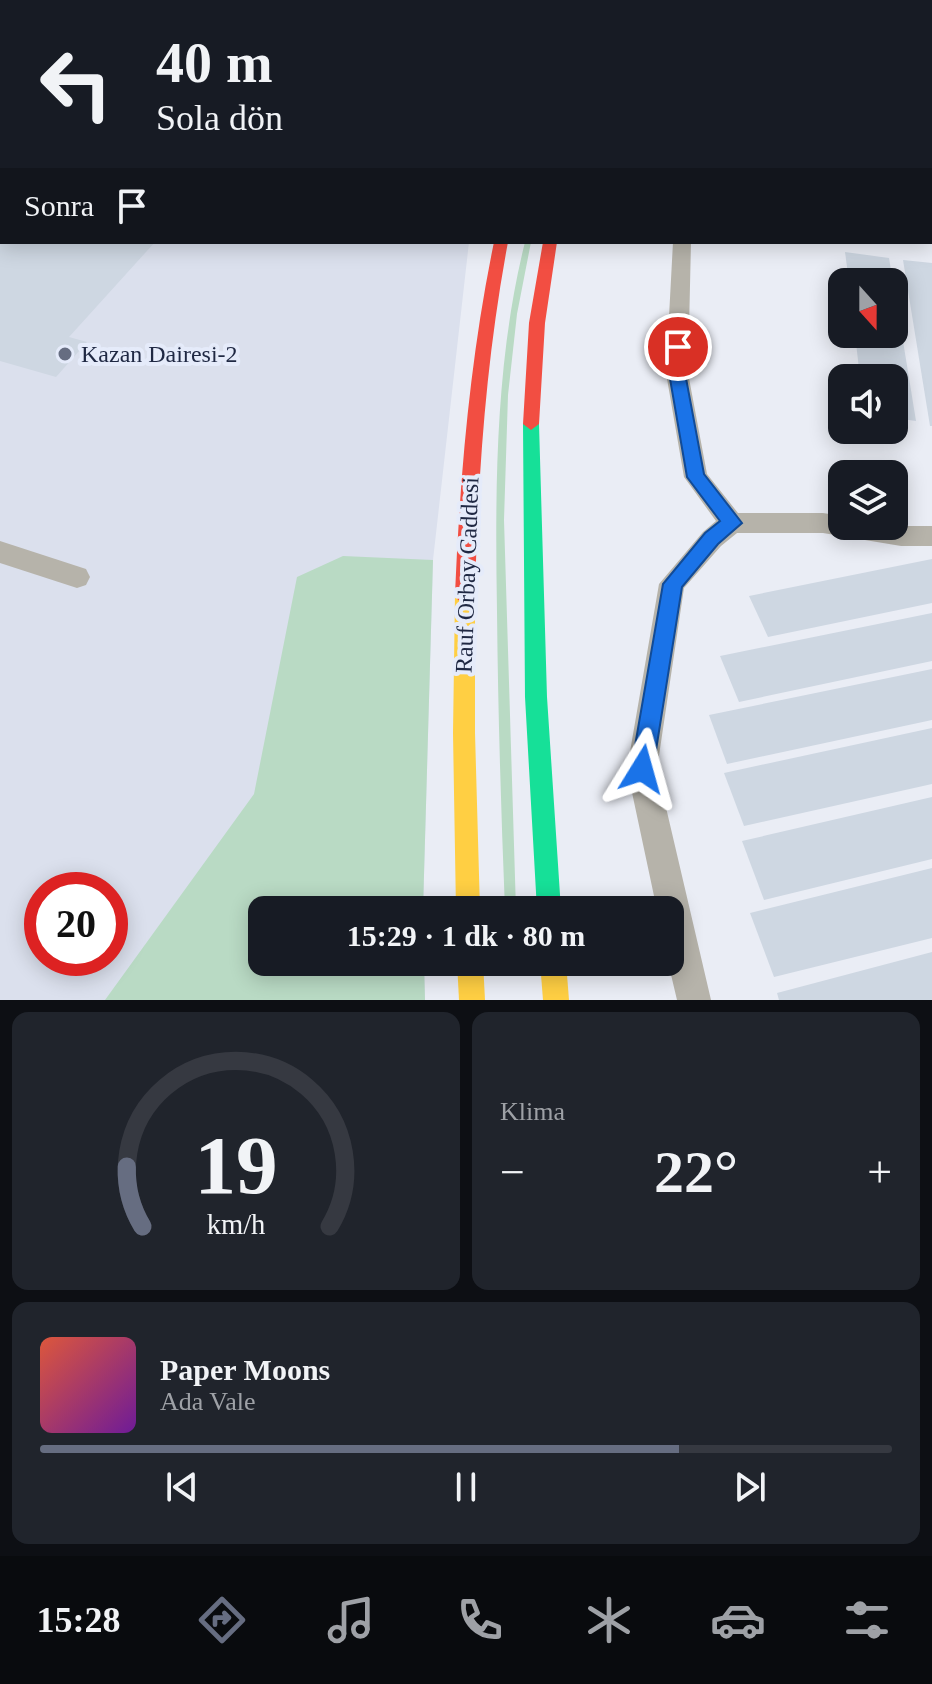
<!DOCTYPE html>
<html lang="tr">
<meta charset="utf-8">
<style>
:root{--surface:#171b24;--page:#20242c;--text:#f1f3f6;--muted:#9ea1a6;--line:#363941;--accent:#666d81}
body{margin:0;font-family:"Times New Roman",serif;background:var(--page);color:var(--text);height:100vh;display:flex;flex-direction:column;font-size:30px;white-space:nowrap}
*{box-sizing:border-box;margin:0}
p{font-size:26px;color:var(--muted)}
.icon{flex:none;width:44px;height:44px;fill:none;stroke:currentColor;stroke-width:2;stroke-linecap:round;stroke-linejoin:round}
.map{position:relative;height:1000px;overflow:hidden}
.side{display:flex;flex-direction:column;gap:12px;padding:12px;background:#0d0f14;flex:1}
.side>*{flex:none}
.banner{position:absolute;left:0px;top:0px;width:932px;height:244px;box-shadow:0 4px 20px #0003;background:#171b24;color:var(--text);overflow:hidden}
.needle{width:52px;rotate:159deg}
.buttons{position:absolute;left:828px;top:268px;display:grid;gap:16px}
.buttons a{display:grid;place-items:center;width:80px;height:80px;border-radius:16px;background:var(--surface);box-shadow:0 4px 20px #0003;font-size:40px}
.speed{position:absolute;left:24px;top:872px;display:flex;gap:16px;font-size:40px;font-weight:700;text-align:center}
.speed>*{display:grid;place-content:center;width:104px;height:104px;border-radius:50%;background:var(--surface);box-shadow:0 4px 20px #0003;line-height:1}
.speed .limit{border:12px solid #d22;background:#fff;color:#111}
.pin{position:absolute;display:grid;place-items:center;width:68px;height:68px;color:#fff;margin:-34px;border:4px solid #fff;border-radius:50%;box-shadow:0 2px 8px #0007}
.me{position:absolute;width:88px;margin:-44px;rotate:8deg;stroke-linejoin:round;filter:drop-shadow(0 0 6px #0008)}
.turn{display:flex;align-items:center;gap:28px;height:168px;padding:0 24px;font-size:36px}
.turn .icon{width:104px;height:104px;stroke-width:2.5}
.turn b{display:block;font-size:56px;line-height:68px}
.then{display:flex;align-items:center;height:76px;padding:0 24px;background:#0003;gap:16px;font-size:30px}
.big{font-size:60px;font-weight:700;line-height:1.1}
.side .card{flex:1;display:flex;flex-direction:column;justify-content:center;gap:12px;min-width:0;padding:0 28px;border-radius:16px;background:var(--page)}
.side .dial{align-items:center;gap:0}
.dial svg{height:208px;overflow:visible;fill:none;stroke:var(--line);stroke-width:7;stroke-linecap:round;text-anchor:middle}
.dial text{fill:var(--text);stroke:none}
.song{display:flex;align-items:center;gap:24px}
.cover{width:96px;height:96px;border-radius:12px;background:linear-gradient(135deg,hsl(10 70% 55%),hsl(280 70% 35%))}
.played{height:8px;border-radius:4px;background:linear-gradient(90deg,var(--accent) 75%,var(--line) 75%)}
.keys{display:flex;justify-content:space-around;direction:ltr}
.heat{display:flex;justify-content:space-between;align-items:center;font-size:44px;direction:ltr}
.side .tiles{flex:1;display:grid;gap:12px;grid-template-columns:1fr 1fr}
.card:last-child{grid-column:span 2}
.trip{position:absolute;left:248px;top:896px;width:436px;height:80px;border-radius:16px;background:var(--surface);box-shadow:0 4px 20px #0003;font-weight:700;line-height:80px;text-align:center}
.menu{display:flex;height:128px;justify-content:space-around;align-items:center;background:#090b0e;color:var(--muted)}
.menu .icon{width:56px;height:56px}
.menu .selected{color:var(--accent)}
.menu b{font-size:36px;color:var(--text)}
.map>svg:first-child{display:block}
.built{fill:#dbe0ed;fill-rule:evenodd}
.green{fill:#b9dac4}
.building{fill:#ced7e2}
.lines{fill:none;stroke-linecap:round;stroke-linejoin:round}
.lane{fill:#b6b3aa;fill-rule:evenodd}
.fast{fill:#16e098;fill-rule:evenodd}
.slow{fill:#ffcf43;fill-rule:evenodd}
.jam{fill:#f24e42;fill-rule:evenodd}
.route{fill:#1a73e8;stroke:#114b97;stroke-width:2}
.poi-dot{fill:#666d81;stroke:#e5ebfa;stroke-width:3}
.labels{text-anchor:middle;stroke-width:8;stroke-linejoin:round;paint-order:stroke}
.poi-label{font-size:24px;fill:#1f2843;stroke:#e5ebfa;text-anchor:start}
.street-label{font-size:24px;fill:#1f2843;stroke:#e5ebfa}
</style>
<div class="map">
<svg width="932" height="1000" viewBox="0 0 932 1000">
<rect width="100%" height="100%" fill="#eaedf5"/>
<path class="built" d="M0 0H577L2 2V242H469L433 560 423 910H262V962H424L425 1000H0ZM42 890H110V958H42Z"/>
<g class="green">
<path d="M525 242H531L517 314 508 395 504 520 516 910H505C501 811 498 711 497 612 495 489 495 362 525 242Z"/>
<path d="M343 556 433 560 423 910H262V962H424L425 1000H105L254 794 297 577Z"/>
</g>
<g class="building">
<path d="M0 242H155L69 337 87 342 56 377 0 361Z"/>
<path d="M845 252 889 258 893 282H849Z"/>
<path d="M903 260 932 263V426H930Z"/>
<path d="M894 298H896L916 421 894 418V378H860L855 334H894Z"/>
<path d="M932 559V603L768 637 749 596Z"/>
<path d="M932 613V661L739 702 720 656Z"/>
<path d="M932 669V720L727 764 709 715Z"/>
<path d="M932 728V784L744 826 724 773Z"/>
<path d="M932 797V859L764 900 742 841Z"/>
<path d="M932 868V938L774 977 750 913Z"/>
<path d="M932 952V1000H779L777 993Z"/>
</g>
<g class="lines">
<g class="lane">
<path d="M119 0H134L117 2Z"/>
<path d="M704 0H718L703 2Z"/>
<path d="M673 242H691L688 373 707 474 738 513H823L842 516V526H932V546H901L823 533H737L721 546 684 588 657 769 711 1000H677L668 962 670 910H657L627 769 659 584 703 532 716 521 684 477 666 373Z"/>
<path d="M0 541 86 569 90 577 86 585 77 588 0 563Z"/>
</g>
<g class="fast">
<path d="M628 0H638L627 2Z"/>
<path d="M531 418 539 424 547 697 561 910H537L525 697 523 424Z"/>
</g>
<g class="slow">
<path d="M465 585 472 588 475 594V733L480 910H456L453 733 455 594 458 588Z"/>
<path d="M457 962H483L485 1000H459Z"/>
<path d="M540 962H566L569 1000H543Z"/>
</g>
<g class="jam">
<path d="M593 0H603L592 2Z"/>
<path d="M494 242H508C486 359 478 475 475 594L472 600 465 603 458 600 455 594C460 475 470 358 494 242Z"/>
<path d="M543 242H557L545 323 539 424 531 430 523 424 529 323Z"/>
</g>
</g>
<path class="route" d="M678 341 686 347 685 373 704 474 742 523 718 544 682 587 653 769 650 777 642 780 634 777 631 769 663 584 705 533 720 521 687 477 669 373 670 347Z"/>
<circle class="poi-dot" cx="65" cy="354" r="8"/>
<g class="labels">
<g class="poi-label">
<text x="81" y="362">Kazan Dairesi-2</text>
</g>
<g class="street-label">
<text transform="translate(467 575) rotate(-88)" y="8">Rauf Orbay Caddesi</text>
</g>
</g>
</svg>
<div class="buttons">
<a><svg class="needle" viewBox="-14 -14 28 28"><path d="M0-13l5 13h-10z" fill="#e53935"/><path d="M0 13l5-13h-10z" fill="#9ea1a6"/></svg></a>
<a><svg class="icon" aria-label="sound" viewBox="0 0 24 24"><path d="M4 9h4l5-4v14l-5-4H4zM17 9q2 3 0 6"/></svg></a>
<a><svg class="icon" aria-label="layers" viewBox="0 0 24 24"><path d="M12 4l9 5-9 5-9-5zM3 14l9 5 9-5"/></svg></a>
</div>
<div class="speed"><div class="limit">20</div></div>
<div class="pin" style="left:678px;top:347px;background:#d93025"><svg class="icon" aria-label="arrive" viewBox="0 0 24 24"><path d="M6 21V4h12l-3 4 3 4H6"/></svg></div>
<svg class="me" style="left:642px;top:769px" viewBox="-20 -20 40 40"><path d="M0-17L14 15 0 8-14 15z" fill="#1a73e8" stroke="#fff" stroke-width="4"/></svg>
<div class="trip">15:29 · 1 dk · 80 m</div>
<div class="banner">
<div class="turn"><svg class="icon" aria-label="left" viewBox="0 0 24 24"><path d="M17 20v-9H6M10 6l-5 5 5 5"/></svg><div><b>40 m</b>Sola dön</div></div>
<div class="then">Sonra<svg class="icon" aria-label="arrive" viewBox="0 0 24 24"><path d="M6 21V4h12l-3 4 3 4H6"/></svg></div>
</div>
</div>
<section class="side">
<div class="tiles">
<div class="card dial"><svg viewBox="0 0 100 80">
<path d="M14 69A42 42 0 1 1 86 69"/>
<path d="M14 69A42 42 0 0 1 8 46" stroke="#666d81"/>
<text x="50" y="56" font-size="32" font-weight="700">19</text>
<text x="50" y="72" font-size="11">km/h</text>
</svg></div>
<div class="card"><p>Klima</p>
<div class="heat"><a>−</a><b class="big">22°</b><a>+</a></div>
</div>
<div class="card">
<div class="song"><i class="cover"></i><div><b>Paper Moons</b><p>Ada Vale</p></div></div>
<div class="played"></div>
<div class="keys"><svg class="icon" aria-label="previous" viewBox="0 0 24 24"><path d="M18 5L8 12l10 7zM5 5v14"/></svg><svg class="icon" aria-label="pause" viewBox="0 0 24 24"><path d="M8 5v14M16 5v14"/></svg><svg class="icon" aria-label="next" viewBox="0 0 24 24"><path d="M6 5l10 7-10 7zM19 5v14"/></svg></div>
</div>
</div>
</section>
<nav class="menu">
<b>15:28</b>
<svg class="icon selected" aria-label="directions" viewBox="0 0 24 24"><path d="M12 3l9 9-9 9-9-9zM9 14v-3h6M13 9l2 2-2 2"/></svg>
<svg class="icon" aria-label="music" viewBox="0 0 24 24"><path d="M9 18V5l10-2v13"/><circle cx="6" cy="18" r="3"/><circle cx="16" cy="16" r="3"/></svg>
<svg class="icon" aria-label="phone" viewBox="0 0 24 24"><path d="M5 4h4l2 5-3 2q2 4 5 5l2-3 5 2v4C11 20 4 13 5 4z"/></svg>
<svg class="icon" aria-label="climate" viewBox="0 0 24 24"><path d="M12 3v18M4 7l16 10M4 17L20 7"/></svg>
<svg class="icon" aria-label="car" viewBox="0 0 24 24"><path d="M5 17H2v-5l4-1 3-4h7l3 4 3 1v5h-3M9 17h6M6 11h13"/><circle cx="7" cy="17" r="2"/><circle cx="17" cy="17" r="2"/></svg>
<svg class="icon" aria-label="filters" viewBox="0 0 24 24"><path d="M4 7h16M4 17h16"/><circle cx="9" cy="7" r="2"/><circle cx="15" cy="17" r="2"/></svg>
</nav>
